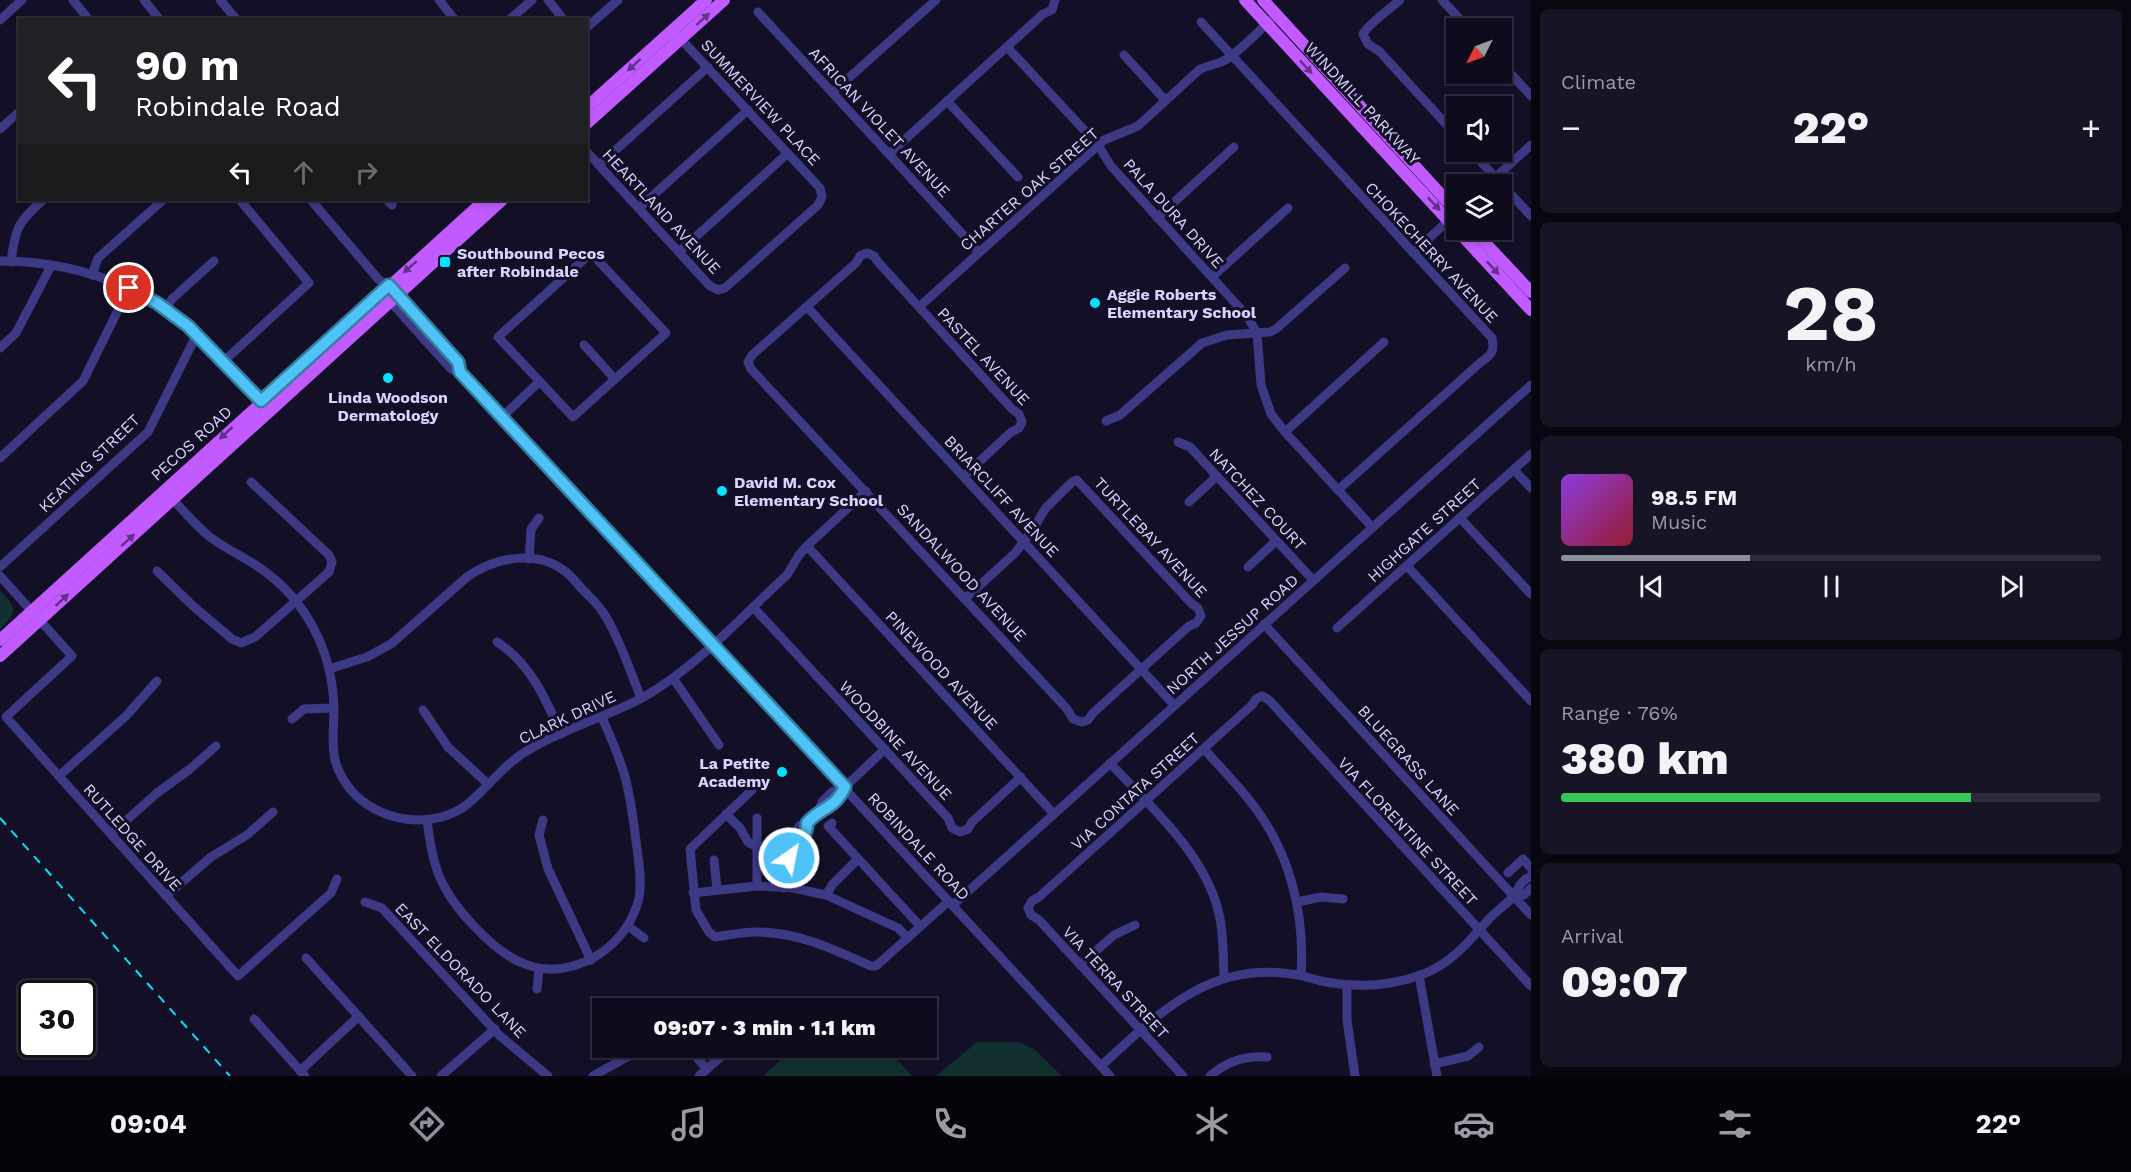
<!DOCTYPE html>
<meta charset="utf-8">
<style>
:root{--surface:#0e0b1c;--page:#171425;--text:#f1f3f6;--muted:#9b9ba3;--line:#2e2b3b;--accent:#8c9099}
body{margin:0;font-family:"Work Sans",sans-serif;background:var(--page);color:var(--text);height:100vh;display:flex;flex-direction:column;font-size:22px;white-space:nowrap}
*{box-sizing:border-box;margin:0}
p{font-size:20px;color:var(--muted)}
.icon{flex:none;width:33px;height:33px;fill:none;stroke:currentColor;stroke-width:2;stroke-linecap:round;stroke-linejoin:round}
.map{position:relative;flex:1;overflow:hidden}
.side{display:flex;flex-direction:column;gap:9px;padding:9px;background:#08060f;width:600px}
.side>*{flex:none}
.hud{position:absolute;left:18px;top:18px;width:570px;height:183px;border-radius:0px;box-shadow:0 3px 9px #0003,0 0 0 2px var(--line);background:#202124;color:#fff;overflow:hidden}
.needle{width:39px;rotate:228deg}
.controls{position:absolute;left:1446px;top:18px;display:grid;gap:12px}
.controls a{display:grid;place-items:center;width:66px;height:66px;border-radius:0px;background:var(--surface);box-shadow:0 3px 9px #0003,0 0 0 2px var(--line);font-size:30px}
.speed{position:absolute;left:18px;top:980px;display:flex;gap:12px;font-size:30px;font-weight:700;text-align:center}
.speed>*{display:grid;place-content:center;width:78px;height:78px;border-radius:50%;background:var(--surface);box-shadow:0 3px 9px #0003,0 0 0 2px var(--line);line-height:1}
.speed .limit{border:3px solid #111;border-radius:9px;background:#fff;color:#111}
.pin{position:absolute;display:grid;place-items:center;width:51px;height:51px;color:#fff;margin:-26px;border:3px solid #fff;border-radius:50%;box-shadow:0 2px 6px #0007}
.me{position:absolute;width:66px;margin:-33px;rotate:33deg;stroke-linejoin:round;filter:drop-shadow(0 0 4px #0008)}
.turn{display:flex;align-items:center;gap:21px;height:126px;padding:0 18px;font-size:27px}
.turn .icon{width:78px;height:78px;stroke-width:2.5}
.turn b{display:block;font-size:42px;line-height:51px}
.lanes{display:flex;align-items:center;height:57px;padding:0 18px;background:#0003;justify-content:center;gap:30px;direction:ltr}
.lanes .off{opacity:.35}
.big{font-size:45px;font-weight:800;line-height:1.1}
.side .widget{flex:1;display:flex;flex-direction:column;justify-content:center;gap:9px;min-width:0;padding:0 21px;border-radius:9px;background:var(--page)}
.side .dial{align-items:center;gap:0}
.dial b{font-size:78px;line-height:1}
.song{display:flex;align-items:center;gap:18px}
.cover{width:72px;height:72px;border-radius:9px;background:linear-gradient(135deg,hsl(270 70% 55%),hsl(350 70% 35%))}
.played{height:6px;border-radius:3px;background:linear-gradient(90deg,var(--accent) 35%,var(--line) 35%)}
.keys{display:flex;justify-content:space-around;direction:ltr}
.heat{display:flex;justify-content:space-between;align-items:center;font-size:33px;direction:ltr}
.charge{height:9px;border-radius:4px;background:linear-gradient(90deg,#34c759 76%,var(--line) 0)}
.trip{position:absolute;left:592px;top:998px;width:345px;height:60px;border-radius:0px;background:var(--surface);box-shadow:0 3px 9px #0003,0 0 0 2px var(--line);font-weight:800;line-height:60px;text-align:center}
.menu{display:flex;height:96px;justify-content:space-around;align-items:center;background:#06040b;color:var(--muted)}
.menu .icon{width:42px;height:42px}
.menu .on{color:var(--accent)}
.menu b{font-size:27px;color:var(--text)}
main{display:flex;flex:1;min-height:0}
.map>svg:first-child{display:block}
.green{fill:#12302f}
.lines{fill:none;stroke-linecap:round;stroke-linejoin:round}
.minor{stroke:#3d3a85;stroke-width:9}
.major{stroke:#c25bff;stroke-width:12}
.rail{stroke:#00e5ff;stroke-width:2;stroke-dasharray:9 8;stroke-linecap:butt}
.oneway{fill:#623188}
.route-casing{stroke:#337fa1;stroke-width:15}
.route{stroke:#4fc3f7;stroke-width:10}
.poi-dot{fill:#00e5ff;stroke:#130f26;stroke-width:2}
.labels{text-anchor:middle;stroke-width:6;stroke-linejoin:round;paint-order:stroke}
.street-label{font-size:16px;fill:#d9d4ff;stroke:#130f26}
.poi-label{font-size:16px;font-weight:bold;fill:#d9d4ff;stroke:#130f26;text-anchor:start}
</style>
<main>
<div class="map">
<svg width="1531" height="1076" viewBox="0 0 1531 1076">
<rect width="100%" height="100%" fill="#130f26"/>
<g class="green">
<path d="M0 590C16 609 19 611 0 629Z"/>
<path d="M977 1042H1018L1034 1049 1062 1076H936Z"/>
<path d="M795 1047H886L912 1076H763Z"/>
</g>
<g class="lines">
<g class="minor">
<path d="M73 0 89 20"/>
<path d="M144 0 160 20"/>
<path d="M220 0 237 20"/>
<path d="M439 0 455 20"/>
<path d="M548 0 564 20"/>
<path d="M1400 0C1390 9 1368 24 1363 34L1368 44 1379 51 1456 135"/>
<path d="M1442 0 1468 28"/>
<path d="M758 12 979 252"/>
<path d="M0 20 22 0"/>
<path d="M509 20 532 0"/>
<path d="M1201 22 1492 338C1495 351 1491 355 1481 362L1338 490"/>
<path d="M586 28 618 0"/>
<path d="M1007 47 1098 145 1111 166 1247 316 1257 333 1261 385 1271 414 1285 432 1372 527"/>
<path d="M1124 55 1165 100"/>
<path d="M1502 64 1531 96"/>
<path d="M833 92 936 0"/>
<path d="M947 101 1018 177"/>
<path d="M0 129 20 111"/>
<path d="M586 151 710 286 718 290 725 288 818 205 822 197 820 188 678 36"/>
<path d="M1472 152 1531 216"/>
<path d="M889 154 1043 14 1052 10 1055 0"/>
<path d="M599 165 708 67"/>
<path d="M1488 184 1531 145"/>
<path d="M311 200 379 280 389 285 458 362 460 372 1110 1076"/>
<path d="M387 200 392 205"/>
<path d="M639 208 748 110"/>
<path d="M1157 218 1234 147"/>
<path d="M679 252 788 153"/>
<path d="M591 253 666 333 573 417 498 337Z"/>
<path d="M1413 253 1452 217"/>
<path d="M0 261C68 261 135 282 188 325 215 347 238 376 261 401L266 404"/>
<path d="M11 262C15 228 18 222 43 200"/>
<path d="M92 275 98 258 162 201"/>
<path d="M1212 277 1288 208"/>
<path d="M387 298 451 369 460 372"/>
<path d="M807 307 1174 705"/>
<path d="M919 307 1104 140 1138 126 1199 70C1207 65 1217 65 1225 60 1242 50 1257 32 1272 19"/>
<path d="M166 309 172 299 214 261"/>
<path d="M584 345 615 379"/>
<path d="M0 348 16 333 51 266"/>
<path d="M224 361 309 283 240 200"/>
<path d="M502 417 539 382"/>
<path d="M1106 421 1120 415 1202 343 1227 335 1270 332 1276 329 1345 268"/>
<path d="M1285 432 1384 342"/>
<path d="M1178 442 1190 447 1313 580"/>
<path d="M0 458 83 381 129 288"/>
<path d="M1514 470 1531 488"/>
<path d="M964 476 1010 433 1019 428 1022 422 1019 414 1012 409 878 262 874 256 867 253 860 256 856 263 752 355 748 362 751 369 1067 709 1073 719 1082 722 1088 720 1093 713 1189 626 1196 623 1201 616 1198 608 1191 603 1077 480 1072 482 1045 509 1032 531 1015 553 966 598"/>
<path d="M169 495C182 509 195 525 210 537 226 549 244 557 260 568 283 584 301 604 314 629 326 652 333 681 334 707 334 740 327 760 350 789 378 823 435 831 469 803 490 785 505 763 530 749 565 728 606 717 642 698 697 667 741 617 787 575L799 555 807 546 866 491"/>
<path d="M1189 502 1217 476"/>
<path d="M1460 518 1531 594"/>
<path d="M807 546 1054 814"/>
<path d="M529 559 531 529 539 518"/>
<path d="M1407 566 1531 701"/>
<path d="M0 567 148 432 197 334"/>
<path d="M1248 567 1276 541"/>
<path d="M157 571 193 606 232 639 241 643 255 637 329 572 332 562 329 555 251 482"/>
<path d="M0 576 72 656 6 717 238 976 331 893 337 879"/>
<path d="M753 607 948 818 952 828 960 832 968 829 972 822 1021 777"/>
<path d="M1264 624 1531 915"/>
<path d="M1337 628 1531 454"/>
<path d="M497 642C530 663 546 699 561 734"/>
<path d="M329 669 367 657 391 644 467 577C495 557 537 549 566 572 572 577 577 583 582 589 591 598 600 606 606 617 621 642 630 671 641 698"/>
<path d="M673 678 719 745"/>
<path d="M423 710 448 747 488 784"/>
<path d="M292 719 304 709 334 708"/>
<path d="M1204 749C1219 766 1236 783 1250 801 1290 851 1305 913 1301 975"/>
<path d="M1110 763C1150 806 1206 855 1219 914 1224 935 1223 957 1224 978"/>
<path d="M59 776 126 716 157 681"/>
<path d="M752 790 690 849 696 910 709 932 715 937C729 935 743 932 756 932 798 932 833 949 871 966H876L949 901"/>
<path d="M819 810C833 807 839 800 845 787"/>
<path d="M726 814 740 828 748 842 757 847"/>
<path d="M427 820C429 838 432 856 438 873 446 894 459 910 474 926 500 954 532 978 573 966 582 963 590 961 598 955 618 942 633 922 639 898 642 882 639 864 637 848 634 827 632 806 627 785 622 761 611 739 602 717"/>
<path d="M543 820 539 835 548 869 591 960"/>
<path d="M832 823 828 826 920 926"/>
<path d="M111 834 157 793 190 769 216 746"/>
<path d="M792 849C801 843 807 835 807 823"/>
<path d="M714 860 717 889"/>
<path d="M1508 873 1523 859 1531 868"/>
<path d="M757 886V818"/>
<path d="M784 888 792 849V839L799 826 807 823 819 810 822 802 832 792 845 787 885 749"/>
<path d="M693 893 757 886 793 888 826 895 898 928 908 938"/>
<path d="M826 895 833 884 858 859"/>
<path d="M166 896 211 857 247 835 273 812"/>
<path d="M1514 897 1524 895 1531 888"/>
<path d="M365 902 382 908 499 1035 548 1076"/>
<path d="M1297 902 1321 897 1343 899"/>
<path d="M953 905 1531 385"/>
<path d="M628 926 644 938"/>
<path d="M306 958 412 1076"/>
<path d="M1080 965 1114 935 1135 925"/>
<path d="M1419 975 1437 1076"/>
<path d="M1347 985V1020L1355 1076"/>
<path d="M537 989 539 969"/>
<path d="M254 1019 305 1076"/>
<path d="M687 1047 707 1069"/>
<path d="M1434 1064 1468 1056 1479 1047"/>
<path d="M1101 1066C1157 1015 1207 962 1291 974 1303 975 1314 980 1326 982 1358 988 1390 986 1421 975 1450 964 1467 944 1487 921 1494 913 1503 907 1511 899 1519 891 1517 883 1531 876"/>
<path d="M300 1071 359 1016"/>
<path d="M441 1076 495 1029"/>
<path d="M593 1076 645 1047"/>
<path d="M699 1076 732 1047"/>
<path d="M1183 1076 1039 920 1031 915 1028 908 1032 901 1039 897 1252 705 1256 699 1262 696 1269 700 1531 986"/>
<path d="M1210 1076C1227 1061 1245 1055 1267 1057"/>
</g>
<g class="major">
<path d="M1245 0 1456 229"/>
<path d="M1263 0 1456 211"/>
<path d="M586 108 706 0"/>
<path d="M586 124 724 0"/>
<path d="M1457 230 1531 310"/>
<path d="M1473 230 1531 292"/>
<path d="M0 640 485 200"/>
<path d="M0 656 502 200"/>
</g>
<path class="rail" d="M0 818 230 1076"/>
</g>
<defs><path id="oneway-solid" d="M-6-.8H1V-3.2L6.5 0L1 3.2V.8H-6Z" transform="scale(1.5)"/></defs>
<g class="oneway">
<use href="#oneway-solid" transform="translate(703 19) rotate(-42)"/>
<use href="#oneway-solid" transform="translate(634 65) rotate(138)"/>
<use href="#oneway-solid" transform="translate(1306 67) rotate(47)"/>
<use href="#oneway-solid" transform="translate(1434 204) rotate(47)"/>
<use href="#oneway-solid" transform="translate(410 267) rotate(139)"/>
<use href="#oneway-solid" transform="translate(1493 268) rotate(47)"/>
<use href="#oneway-solid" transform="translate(226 433) rotate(137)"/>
<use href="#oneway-solid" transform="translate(128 540) rotate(-42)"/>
<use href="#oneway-solid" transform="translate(62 600) rotate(-43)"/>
</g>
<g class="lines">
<g class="route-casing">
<path id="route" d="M129 288 157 303 188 326 261 401 389 285 458 362 460 372 845 787C834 810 822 806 807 823 807 834 801 843 792 849L789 858"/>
</g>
<use href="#route" class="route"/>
</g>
<g class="poi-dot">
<rect x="439" y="256" width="12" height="12" rx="3"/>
<circle cx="1095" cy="303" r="6"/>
<circle cx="388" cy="378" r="6"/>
<circle cx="722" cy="491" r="6"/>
<circle cx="782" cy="772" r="6"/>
</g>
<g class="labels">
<g class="street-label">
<text transform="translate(761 102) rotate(47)" y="6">SUMMERVIEW PLACE</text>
<text transform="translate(1363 103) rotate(47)" y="6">WINDMILL PARKWAY</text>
<text transform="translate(880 122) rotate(47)" y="6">AFRICAN VIOLET AVENUE</text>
<text transform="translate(1029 189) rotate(-41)" y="6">CHARTER OAK STREET</text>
<text transform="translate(662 211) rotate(47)" y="6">HEARTLAND AVENUE</text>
<text transform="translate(1174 213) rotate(48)" y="6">PALA DURA DRIVE</text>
<text transform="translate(1432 252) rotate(47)" y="6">CHOKECHERRY AVENUE</text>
<text transform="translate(984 356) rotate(47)" y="6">PASTEL AVENUE</text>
<text transform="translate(191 443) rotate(-42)" y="6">PECOS ROAD</text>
<text transform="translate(89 463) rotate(-44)" y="6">KEATING STREET</text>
<text transform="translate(1002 496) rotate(47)" y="6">BRIARCLIFF AVENUE</text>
<text transform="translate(1258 499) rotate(47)" y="6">NATCHEZ COURT</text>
<text transform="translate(1424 530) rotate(-42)" y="6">HIGHGATE STREET</text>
<text transform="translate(1151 537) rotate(47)" y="6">TURTLEBAY AVENUE</text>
<text transform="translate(962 572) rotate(47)" y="6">SANDALWOOD AVENUE</text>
<text transform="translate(1232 634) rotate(-42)" y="6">NORTH JESSUP ROAD</text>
<text transform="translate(942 670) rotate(47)" y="6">PINEWOOD AVENUE</text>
<text transform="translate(567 717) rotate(-25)" y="6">CLARK DRIVE</text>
<text transform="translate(896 740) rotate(47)" y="6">WOODBINE AVENUE</text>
<text transform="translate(1409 760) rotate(48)" y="6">BLUEGRASS LANE</text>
<text transform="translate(1135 791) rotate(-42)" y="6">VIA CONTATA STREET</text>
<text transform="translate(1408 831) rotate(47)" y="6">VIA FLORENTINE STREET</text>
<text transform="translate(133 837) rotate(48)" y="6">RUTLEDGE DRIVE</text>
<text transform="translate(919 846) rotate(47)" y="6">ROBINDALE ROAD</text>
<text transform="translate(461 970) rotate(46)" y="6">EAST ELDORADO LANE</text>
<text transform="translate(1116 982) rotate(47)" y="6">VIA TERRA STREET</text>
</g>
<g class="poi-label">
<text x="457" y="259">Southbound Pecos<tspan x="457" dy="18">after Robindale</tspan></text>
<text x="1107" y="300">Aggie Roberts<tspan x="1107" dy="18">Elementary School</tspan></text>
<text x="388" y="403" text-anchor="middle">Linda Woodson<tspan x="388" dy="18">Dermatology</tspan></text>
<text x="734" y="488">David M. Cox<tspan x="734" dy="18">Elementary School</tspan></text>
<text x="770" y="769" text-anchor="end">La Petite<tspan x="770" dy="18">Academy</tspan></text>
</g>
</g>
</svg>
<div class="controls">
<a><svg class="needle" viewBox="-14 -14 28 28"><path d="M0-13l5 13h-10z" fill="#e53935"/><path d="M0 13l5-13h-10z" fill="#9b9ba3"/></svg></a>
<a><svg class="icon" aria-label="sound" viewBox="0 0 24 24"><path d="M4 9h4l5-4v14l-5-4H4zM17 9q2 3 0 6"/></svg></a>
<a><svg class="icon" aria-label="layers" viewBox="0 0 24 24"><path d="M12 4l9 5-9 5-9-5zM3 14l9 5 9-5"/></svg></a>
</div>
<div class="speed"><div class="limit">30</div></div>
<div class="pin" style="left:129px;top:288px;background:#d93025"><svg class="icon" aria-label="arrive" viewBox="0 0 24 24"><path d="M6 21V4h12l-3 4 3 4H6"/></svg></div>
<svg class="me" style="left:789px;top:858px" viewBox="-20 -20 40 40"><circle r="17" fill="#4fc3f7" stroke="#fff" stroke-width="3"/><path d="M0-11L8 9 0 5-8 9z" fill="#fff"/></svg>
<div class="trip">09:07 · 3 min · 1.1 km</div>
<div class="hud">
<div class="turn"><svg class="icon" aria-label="left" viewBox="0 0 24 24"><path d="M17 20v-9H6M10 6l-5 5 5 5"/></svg><div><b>90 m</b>Robindale Road</div></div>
<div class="lanes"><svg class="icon" aria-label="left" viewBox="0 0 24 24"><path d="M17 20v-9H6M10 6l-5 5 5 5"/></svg><svg class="icon off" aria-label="ahead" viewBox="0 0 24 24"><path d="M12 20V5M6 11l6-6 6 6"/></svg><svg class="icon off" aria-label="right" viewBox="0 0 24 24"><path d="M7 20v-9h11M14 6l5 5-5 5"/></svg></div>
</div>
</div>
<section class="side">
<div class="widget"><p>Climate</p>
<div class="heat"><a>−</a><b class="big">22°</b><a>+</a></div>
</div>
<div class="widget dial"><b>28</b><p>km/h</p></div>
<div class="widget">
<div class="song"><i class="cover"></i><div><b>98.5 FM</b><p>Music</p></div></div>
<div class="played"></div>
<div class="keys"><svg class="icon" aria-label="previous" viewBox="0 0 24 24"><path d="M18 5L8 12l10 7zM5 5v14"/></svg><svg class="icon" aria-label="pause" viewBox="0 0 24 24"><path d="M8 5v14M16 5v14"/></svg><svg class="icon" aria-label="next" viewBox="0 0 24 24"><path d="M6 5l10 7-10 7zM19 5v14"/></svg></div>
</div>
<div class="widget"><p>Range · 76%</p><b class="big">380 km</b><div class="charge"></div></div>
<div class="widget"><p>Arrival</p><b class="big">09:07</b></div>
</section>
</main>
<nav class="menu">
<b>09:04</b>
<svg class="icon on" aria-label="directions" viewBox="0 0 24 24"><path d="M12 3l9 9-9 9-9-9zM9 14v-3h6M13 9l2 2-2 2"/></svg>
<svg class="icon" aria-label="music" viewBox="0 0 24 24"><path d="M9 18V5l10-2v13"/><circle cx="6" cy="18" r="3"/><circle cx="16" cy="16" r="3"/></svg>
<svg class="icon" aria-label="phone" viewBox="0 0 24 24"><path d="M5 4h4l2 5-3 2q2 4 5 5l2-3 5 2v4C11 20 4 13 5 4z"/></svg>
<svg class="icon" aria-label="climate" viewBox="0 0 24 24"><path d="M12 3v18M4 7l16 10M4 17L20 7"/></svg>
<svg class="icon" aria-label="car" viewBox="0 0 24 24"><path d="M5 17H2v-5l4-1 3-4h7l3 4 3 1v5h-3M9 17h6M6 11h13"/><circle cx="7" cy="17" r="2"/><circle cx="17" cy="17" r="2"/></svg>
<svg class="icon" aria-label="filters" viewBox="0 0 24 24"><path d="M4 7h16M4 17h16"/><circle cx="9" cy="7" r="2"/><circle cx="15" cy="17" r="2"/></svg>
<b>22°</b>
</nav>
